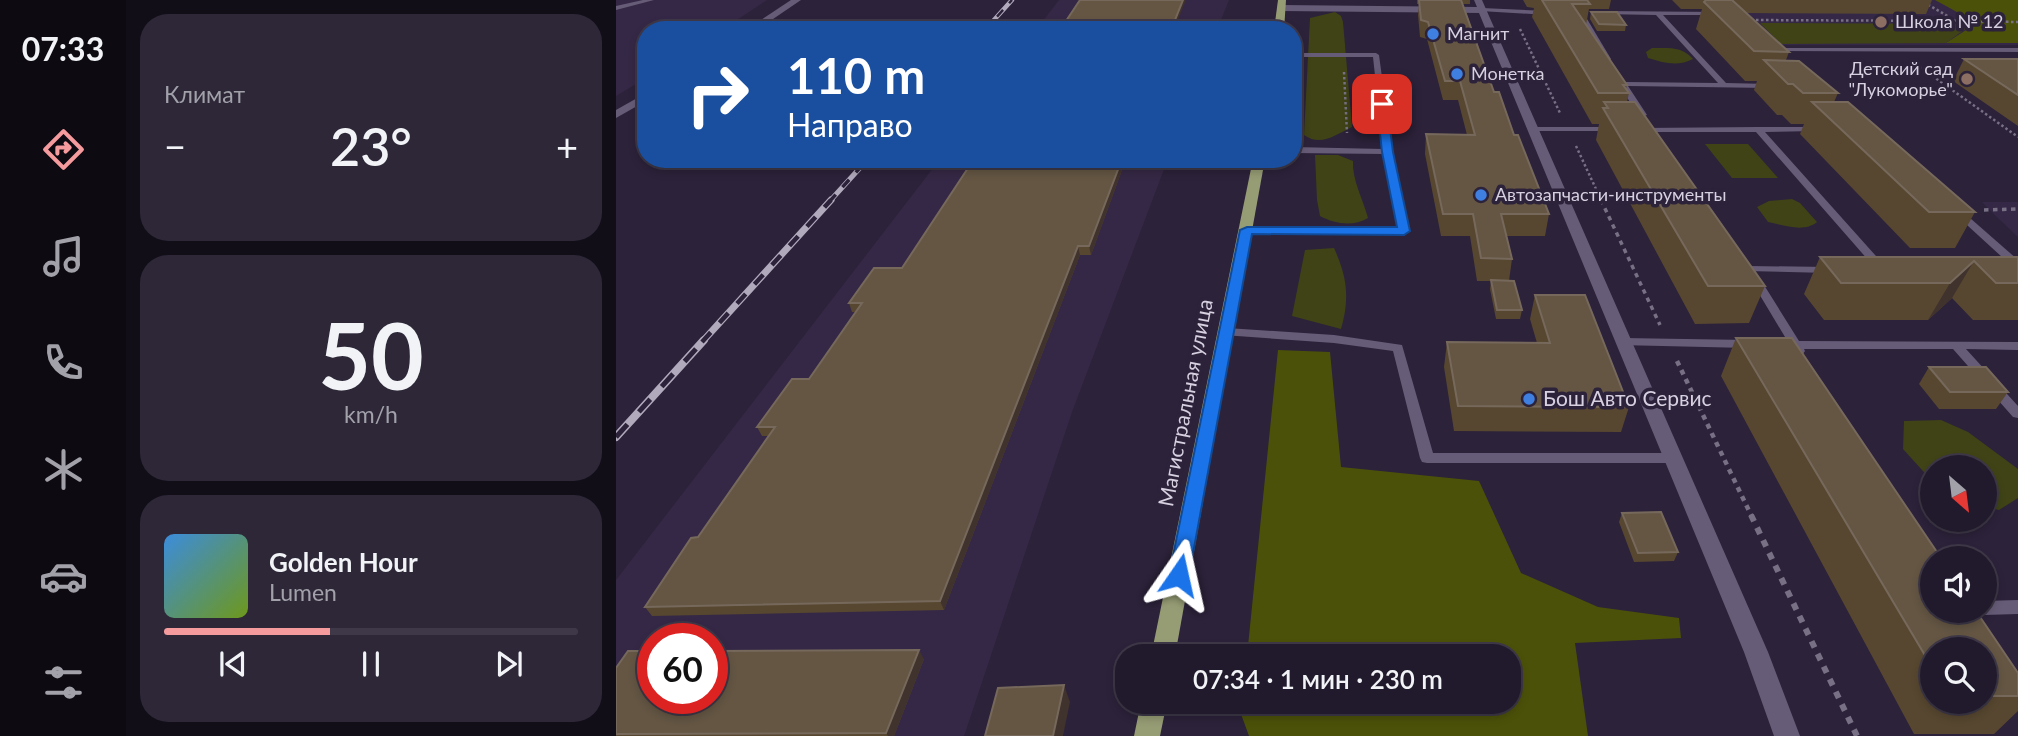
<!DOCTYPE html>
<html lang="ru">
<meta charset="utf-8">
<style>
:root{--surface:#211a2c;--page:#2d2738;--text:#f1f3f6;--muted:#a2a1a9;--line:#3e3848;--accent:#f59b9e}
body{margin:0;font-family:Lato,sans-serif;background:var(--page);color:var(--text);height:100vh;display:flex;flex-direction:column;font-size:26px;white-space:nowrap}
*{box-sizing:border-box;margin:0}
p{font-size:23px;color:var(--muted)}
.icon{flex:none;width:38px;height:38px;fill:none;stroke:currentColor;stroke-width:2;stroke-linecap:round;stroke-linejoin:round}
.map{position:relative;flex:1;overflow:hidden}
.side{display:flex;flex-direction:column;gap:14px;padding:14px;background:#120e18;width:490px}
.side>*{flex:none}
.hud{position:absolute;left:21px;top:21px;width:665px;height:147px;border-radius:28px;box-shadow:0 4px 10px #0003,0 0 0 2px var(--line);background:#1a4fa0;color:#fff;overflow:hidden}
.needle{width:46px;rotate:152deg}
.fabs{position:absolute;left:1304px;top:455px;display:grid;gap:14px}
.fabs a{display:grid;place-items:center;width:77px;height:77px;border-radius:50%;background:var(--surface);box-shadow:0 4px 10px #0003,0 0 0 2px var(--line);font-size:35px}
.speed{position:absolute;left:21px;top:623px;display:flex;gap:14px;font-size:35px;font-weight:700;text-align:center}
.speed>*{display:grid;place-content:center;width:91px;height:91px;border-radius:50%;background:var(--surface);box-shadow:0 4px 10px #0003,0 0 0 2px var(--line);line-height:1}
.speed .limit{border:10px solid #d22;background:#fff;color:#111}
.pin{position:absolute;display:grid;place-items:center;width:60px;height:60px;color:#fff;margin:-30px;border-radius:14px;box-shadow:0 4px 10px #0006}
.me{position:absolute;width:77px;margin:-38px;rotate:11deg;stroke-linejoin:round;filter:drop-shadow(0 0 5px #0008)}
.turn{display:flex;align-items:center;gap:24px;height:147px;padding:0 35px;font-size:32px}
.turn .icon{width:91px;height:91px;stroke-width:2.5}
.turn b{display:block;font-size:49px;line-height:60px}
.big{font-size:52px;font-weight:600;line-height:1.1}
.side .widget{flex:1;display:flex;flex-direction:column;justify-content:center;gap:10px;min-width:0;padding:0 24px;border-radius:28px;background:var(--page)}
.side .dial{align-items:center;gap:0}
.dial b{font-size:91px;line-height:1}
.song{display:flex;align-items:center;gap:21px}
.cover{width:84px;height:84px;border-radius:10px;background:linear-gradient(135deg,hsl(210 70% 55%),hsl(80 70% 35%))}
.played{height:7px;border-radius:4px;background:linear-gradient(90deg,var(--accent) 40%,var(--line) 40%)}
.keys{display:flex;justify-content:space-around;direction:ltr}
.heat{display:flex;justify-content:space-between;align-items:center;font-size:38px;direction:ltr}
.trip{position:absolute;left:499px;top:644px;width:406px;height:70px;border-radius:28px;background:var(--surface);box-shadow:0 4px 10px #0003,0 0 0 2px var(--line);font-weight:600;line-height:70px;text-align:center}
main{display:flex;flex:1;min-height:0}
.tab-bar{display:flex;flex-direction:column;width:126px;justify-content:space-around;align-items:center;background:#0d0a12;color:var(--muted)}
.tab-bar .icon{width:49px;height:49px}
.tab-bar .current{color:var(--accent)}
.tab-bar b{font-size:32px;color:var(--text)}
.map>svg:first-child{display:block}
.built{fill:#352846;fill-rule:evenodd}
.green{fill:#3f4316}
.forest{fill:#4c5109}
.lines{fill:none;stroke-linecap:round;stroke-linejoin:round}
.path-far3{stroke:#787084;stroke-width:2.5;stroke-dasharray:2.5 2.5;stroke-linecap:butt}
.path-far2{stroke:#787084;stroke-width:3.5;stroke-dasharray:4.5 4.5;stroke-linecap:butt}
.path-far1{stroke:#787084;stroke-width:4.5;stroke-dasharray:5 5;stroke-linecap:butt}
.path{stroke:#787084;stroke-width:6;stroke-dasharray:7 7;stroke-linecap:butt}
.lane{fill:#675c78;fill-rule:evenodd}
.street{fill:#675c78;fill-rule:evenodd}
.primary{fill:#969c74;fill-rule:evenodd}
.rail-far3-casing{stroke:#b1aabc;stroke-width:4.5}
.rail-far2-casing{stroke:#b1aabc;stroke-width:5}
.rail-far1-casing{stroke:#b1aabc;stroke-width:7}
.rail-casing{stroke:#b1aabc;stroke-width:8}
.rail-far3{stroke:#2c223a;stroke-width:2.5;stroke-dasharray:9;stroke-linecap:butt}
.rail-far2{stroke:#2c223a;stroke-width:3.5;stroke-dasharray:10;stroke-linecap:butt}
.rail-far1{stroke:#2c223a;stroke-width:4.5;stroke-dasharray:13;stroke-linecap:butt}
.rail{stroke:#2c223a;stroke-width:5;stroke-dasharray:17;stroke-linecap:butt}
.wall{fill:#574730;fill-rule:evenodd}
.shaded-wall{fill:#40322c}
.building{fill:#645643;stroke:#76695c;stroke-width:2}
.route{fill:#1a73e8;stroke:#114b97;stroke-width:2}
.education-dot{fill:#8d6e63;stroke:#2c223a;stroke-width:2.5}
.shop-dot{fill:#3f7fe0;stroke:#2c223a;stroke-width:2.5}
.labels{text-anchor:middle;stroke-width:7;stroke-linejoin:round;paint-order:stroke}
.far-poi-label{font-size:18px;fill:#d6d0e0;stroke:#2c223a;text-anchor:start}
.poi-label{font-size:21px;fill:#d6d0e0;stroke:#2c223a;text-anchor:start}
.street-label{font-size:21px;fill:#d6d0e0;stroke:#2c223a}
</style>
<main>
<nav class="tab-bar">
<b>07:33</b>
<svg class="icon current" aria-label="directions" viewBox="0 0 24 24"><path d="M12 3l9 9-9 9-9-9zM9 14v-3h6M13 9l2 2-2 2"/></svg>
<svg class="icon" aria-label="music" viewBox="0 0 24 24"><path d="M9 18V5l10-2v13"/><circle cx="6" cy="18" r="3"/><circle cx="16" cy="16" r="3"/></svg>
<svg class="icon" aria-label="phone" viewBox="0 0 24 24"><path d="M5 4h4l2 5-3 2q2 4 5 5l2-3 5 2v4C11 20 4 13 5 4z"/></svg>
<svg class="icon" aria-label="climate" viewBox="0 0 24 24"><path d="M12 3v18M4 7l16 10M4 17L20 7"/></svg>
<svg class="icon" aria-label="car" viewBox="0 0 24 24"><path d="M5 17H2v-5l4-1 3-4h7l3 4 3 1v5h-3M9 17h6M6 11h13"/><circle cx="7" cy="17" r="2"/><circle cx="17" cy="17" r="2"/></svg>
<svg class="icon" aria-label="filters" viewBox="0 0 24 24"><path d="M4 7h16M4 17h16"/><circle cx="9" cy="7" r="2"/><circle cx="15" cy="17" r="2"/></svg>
</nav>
<section class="side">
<div class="widget"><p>Климат</p>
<div class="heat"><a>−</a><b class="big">23°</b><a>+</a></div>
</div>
<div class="widget dial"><b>50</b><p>km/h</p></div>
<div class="widget">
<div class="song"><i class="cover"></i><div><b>Golden Hour</b><p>Lumen</p></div></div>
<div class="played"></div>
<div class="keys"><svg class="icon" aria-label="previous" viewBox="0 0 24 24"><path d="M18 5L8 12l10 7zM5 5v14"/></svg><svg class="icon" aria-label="pause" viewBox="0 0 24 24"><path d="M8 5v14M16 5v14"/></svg><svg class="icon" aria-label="next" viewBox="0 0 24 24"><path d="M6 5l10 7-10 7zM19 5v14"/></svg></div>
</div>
</section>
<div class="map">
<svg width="1402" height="736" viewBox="0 0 1402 736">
<rect width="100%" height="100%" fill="#2c223a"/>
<g class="built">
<path d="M0 0H151L106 30H30V78L0 96Z"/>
<path d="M443 0H613L601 30H420Z"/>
<path d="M1100 0H1402V45H1154Z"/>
<path d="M324 159H552L456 412 348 736H0V580ZM37 639H96V698H37Z"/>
<path d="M1366 202H1402V237L1383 219Z"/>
</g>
<g class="green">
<path d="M719 12 725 16 727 22 736 127C719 135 705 147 688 135L694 18Z"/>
<path d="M1144 23 1356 24 1330 43 1165 44Z"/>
<path d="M1036 48C1053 48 1066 46 1077 59 1062 67 1048 63 1032 58L1030 52Z"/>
<path d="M1089 144H1132L1162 178H1116Z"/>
<path d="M699 155H722L737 161C736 180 747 199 752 218 737 227 719 224 704 216L701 200Z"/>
<path d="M1176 199 1184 203 1201 222C1188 233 1167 225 1152 222L1141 207 1153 201Z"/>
<path d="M718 248C731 277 734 298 725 329L676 316 689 250Z"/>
<path d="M1325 420 1352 432 1402 469V498L1383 510 1369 506 1368 467H1316V481L1287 449 1288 421Z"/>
</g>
<g class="forest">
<path d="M1319 0H1402V43H1330L1361 23Z"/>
<path d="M662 350 714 352 725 467 863 481 905 573 982 607 1063 618 1065 638 959 643 972 736H633L625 714 626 702H892V656H631Z"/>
</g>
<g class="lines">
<g class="path-far3">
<path d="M1135 20 1340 21 1304 0"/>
<path d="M1340 21 1402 22"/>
<path d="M904 29 944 113"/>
<path d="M1304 67 1402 137"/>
<path d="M728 72 731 133"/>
<path d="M960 146 986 202"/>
</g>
<g class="path-far2">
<path d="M985 200 1044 325"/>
<path d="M1368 210 1402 209"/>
</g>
<path class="path-far1" d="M1061 361 1136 517"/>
<path class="path" d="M1135 515 1241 736"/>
<g class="lane">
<path d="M27 0H38L0 10V6Z"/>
<path d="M866 8 932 11 935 13 932 15 864 11Z"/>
<path d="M987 11 1102 12 1100 15H1047L1110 83 1153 84 1157 86 1153 88 1012 86 1031 115 1024 117 1002 84 1001 78H1007L1009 82 1102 83 1040 15 985 14Z"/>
<path d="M965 12 968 14 995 59 994 60 989 59 962 14Z"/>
<path d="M1160 48H1402V52L1158 51V49Z"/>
<path d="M677 53H760L763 55 776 152 793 231 792 233H631L626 230 631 227 782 228 768 154 677 153V147L767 149 757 57H677Z"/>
<path d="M913 127H996L1000 129 996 131H913Z"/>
<path d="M1142 127H1202V131H1199L1149 132 1268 265 1269 267 1268 269H1260L1140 132H1025L1021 130 1025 128Z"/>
<path d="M1343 210 1346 211 1402 260V269L1398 268 1340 215 1338 213Z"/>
<path d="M1133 266 1213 267 1218 270 1213 273 1129 271 1128 269Z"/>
<path d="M1138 274 1143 277 1183 341 1402 342V350L1350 349 1402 406V418L1397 417 1337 349H1188L1189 351 1187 354H1179L1176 349 1169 345 1172 342 1133 277Z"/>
<path d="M611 328 718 335 786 345 817 453H1055L1060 454 1062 458 1060 462 1055 463H811L806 462 804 458 777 351 718 343 607 335 605 332Z"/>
<path d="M1007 338 1132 340 1138 344 1132 348 1003 345 1001 342Z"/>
<path d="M1402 600V614L1368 615 1361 611H1368V601Z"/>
</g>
<g class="street">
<path d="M175 0H185L141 30H130Z"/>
<path d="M858 0H866L1152 652 1184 736H1158L1128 652 863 13 665 11 661 8 665 5 861 7Z"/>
<path d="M30 93V101L0 118V110Z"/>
</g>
<g class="primary">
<path d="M662 0H670L668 30H658Z"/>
<path d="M637 159H649L559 656H535Z"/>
<path d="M525 702H551L544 736H518Z"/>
</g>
<g class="rail-far3-casing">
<path id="rail-far3" d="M369 30 396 0"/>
</g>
<g class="rail-far2-casing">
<path id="rail-far2" d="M213 202 252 159"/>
</g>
<g class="rail-far1-casing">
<path id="rail-far1" d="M86 342 215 200"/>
</g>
<g class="rail-casing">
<path id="rail" d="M0 437 88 340"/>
</g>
<use href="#rail-far3" class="rail-far3"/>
<use href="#rail-far2" class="rail-far2"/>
<use href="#rail-far1" class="rail-far1"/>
<use href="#rail" class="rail"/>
</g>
<g class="wall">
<path d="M801 0H854V4H847L878 92 933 214 929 236H891L896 259 893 281 906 310 904 319H880L874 289 875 281H861L854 236H825L809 154 810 134 851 135 842 100H827L811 39 804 37 802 15 803 4H801Z"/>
<path d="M907 0H995L993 9H973L970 25 1011 85 1010 89 1013 93 1011 102 1149 286 1133 323 1079 324 980 140 983 124H976L916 17 918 8 911 7Z"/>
<path d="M1056 0H1316L1310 14 1130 13 1173 52 1170 60 1222 93 1218 102 1359 212 1339 248H1294L1184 134 1188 124H1175L1166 115H1161L1138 90 1141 81H1129L1080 29 1086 9H1065Z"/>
<path d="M975 12 1010 25 1009 31H981L974 19Z"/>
<path d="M1348 59H1402V126L1337 81Z"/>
<path d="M358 159H510L475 255H464L328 610 36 616 29 607 82 537 153 436H146L141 427 193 379 240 312H236L233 303 286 268Z"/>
<path d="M1204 257H1402V320H1357L1336 298 1312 320H1208L1188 294Z"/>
<path d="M919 295 1013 407 1005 432 838 431 828 367 831 342 921 343 914 319Z"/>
<path d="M1120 338 1402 673V711L1378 734H1298L1105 376ZM1316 649H1368V702H1316Z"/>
<path d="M1313 367 1392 392 1380 409H1323L1303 384Z"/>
<path d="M1006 513 1062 552 1058 561 1018 562 1003 522Z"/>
<path d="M308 659 278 736H0V668Z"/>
</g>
<g class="shaded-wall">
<path d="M567 0H570L558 30H555Z"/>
<path d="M506 159H510L475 255 473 246Z"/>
<path d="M462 246 464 255 328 610 324 601Z"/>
<path d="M1358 261 1336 298 1312 320 1334 283Z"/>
<path d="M303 650 308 659 278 736H272L270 733Z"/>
<path d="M448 685 454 702 447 736H437Z"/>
</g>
<g class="building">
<path d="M464 0H567L555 30H444Z"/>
<path d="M803 0H845L878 92H883L898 135H902L933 214H885L896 259 865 258 857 214H827L810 134 859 135 844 81H829L812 22 805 20Z"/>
<path d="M926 0H971L974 4H956L1011 85H1007L1013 93H982Z"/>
<path d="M1090 0H1116L1173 52 1138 51 1088 2Z"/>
<path d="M975 12H1001L1010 25 983 24Z"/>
<path d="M1348 59H1402V95Z"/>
<path d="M1148 60 1183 61 1222 93H1187L1177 84H1172Z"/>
<path d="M988 102H1019L1149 286H1092L987 108H992Z"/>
<path d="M1196 102H1232L1359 212H1313Z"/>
<path d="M358 159H506L473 246H462L324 601 29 607 75 538 82 537 159 427H141L176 379H193L246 303H233L258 268H286Z"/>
<path d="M1204 257H1402V283H1380L1358 261 1334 283H1225Z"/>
<path d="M875 280 898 281 906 310H881Z"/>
<path d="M919 295H969L1013 407 842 406 831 342 934 343Z"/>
<path d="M1120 338H1176L1325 558H1316V611H1360L1402 673V696H1368V649H1316V667Z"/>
<path d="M1313 367H1370L1392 392H1334Z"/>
<path d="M1045 512 1062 552 1022 553 1006 513Z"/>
<path d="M303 650 270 733 0 734V668L12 651H37V698H96V651Z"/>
<path d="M448 685 437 736H369L382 688Z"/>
</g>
<path class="route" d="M766 101 771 104 777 152 794 231 788 235 636 234 573 575 570 581 563 584 556 581 553 575 624 230 631 227H781L766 152 761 104Z"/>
<g class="education-dot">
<circle cx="1265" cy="22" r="7"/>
<circle cx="1351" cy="79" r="7"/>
</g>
<g class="shop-dot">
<circle cx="817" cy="34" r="7"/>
<circle cx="841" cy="74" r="7"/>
<circle cx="865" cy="195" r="7"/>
<circle cx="913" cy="399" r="7"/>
</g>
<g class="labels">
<g class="far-poi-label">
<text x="1279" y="28">Школа № 12</text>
<text x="831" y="40">Магнит</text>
<text x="1337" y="75" text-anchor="end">Детский сад<tspan x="1337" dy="21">"Лукоморье"</tspan></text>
<text x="855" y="80">Монетка</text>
<text x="879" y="201">Автозапчасти-инструменты</text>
</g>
<g class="poi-label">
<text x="927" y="406">Бош Авто Сервис</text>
</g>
<g class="street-label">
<text transform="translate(570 403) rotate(-79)" y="7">Магистральная улица</text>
</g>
</g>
</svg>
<div class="fabs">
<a><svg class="needle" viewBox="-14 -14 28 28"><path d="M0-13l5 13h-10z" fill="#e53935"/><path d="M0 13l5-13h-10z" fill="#a2a1a9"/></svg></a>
<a><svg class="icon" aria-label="sound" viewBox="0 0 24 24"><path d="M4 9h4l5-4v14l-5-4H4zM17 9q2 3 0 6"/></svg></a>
<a><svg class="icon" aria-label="search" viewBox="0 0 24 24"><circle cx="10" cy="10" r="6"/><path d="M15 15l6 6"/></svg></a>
</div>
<div class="speed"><div class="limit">60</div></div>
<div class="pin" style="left:766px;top:104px;background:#d93025"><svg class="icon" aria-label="arrive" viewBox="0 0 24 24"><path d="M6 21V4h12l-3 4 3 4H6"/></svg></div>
<svg class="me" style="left:563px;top:575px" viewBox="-20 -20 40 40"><path d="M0-17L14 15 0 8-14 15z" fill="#1a73e8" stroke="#fff" stroke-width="4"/></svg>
<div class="trip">07:34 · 1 мин · 230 m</div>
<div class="hud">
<div class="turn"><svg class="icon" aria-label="right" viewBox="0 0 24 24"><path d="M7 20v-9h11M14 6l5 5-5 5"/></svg><div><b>110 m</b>Направо</div></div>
</div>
</div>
</main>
